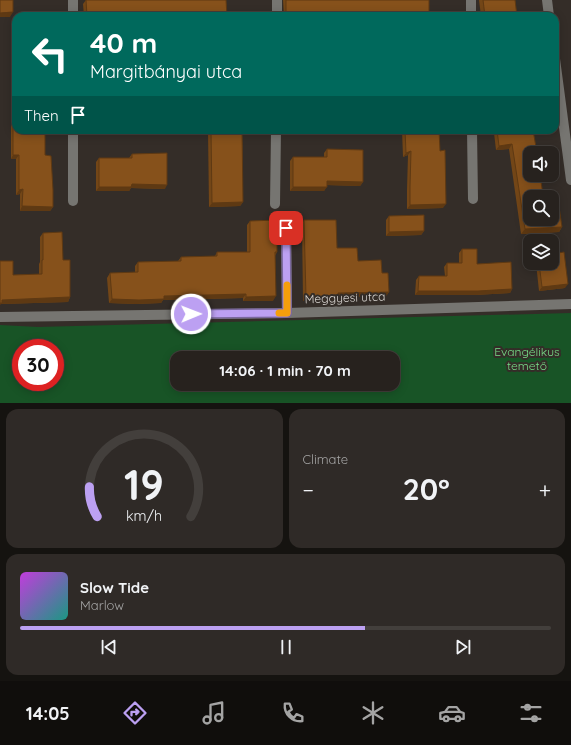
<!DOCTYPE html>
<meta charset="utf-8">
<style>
:root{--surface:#27221e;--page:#2f2a27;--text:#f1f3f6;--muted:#a4a4a4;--line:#433f3c;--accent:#bca0f2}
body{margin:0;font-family:Quicksand,sans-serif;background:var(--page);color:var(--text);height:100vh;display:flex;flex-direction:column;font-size:15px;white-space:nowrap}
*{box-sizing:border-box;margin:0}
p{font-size:13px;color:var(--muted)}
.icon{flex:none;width:22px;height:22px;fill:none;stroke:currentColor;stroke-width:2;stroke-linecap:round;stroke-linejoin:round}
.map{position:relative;height:403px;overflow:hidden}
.drawer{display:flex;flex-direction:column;gap:6px;padding:6px;background:#151310;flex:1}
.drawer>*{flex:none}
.guide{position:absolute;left:12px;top:12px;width:547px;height:122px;border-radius:12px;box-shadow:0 2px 10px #0003,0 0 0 1px var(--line);background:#00695c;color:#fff;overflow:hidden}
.tools{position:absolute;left:523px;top:146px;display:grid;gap:8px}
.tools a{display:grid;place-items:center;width:36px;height:36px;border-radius:8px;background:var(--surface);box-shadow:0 2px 10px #0003,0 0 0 1px var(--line);font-size:20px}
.speed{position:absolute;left:12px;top:339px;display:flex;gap:8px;font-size:20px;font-weight:700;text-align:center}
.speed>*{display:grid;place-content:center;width:52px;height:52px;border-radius:50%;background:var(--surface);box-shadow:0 2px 10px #0003,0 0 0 1px var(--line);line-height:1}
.speed .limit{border:6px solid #d22;background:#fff;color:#111}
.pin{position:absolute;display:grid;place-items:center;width:34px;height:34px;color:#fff;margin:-17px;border-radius:8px;box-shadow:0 2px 6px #0006}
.me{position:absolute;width:44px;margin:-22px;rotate:89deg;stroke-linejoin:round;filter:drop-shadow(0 0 3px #0008)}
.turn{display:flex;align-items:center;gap:14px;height:84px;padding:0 12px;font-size:18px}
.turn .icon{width:52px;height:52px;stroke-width:2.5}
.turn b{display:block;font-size:28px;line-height:34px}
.then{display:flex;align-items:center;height:38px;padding:0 12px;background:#0003;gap:8px;font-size:15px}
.big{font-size:30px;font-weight:700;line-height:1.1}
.drawer .card{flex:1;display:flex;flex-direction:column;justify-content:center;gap:6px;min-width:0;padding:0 14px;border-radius:12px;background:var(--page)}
.drawer .dial{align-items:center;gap:0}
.dial svg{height:104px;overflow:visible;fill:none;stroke:var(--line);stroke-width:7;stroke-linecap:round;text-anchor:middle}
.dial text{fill:var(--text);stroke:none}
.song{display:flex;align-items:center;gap:12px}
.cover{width:48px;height:48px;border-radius:6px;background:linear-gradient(135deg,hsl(290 70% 55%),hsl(170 70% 35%))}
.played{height:4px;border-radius:2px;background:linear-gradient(90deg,var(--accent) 65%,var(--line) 65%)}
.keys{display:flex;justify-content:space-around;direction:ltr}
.heat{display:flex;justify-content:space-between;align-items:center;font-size:22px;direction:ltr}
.drawer .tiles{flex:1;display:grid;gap:6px;grid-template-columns:1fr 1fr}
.card:last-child{grid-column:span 2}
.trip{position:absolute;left:170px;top:351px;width:230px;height:40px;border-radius:12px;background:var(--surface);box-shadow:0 2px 10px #0003,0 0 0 1px var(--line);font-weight:700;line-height:40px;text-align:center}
.tab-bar{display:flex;height:64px;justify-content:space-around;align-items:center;background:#100e0c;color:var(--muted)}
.tab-bar .icon{width:28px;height:28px}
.tab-bar .current{color:var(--accent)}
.tab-bar b{font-size:18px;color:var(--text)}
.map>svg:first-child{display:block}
.green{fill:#185426;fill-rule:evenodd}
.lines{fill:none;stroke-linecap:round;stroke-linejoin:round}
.minor{stroke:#767571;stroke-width:10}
.wall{fill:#734617}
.shaded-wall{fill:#5e3913}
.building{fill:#86511b;stroke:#5e3913;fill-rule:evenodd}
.route-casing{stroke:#7a689d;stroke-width:10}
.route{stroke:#bca0f2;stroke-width:7}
.slow{stroke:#f59e0b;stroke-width:7}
.labels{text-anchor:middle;stroke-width:4;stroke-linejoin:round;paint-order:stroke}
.street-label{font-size:12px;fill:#d8d4d0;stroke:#342d28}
.park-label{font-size:12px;fill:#77dd89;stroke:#342d28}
</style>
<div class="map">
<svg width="571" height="403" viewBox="0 0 571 403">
<rect width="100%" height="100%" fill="#342d28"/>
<path class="green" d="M571 313V403H0V325L38 327ZM21 348H55V382H21ZM177 358H393V384H177Z"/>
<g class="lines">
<g class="minor">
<path d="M471 0V16"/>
<path d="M547 0 549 16"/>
<path d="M73 16V0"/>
<path d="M277 16V0"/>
<path d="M555 59 571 180"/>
<path d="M472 130 473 199"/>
<path d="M73 201V130"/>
<path d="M275 204 276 130"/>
<path d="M286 228 287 313"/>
<path d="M0 317 287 313 571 304"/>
</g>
</g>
<g class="wall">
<path d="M86 0 227 16H84L83 4Z"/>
<path d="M283 0H429V16H284Z"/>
<path d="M479 0H515L517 16H481Z"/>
<path d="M16 89V130L45 155 53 207 50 211H20V194L16 195V159H11V126L13 122V92Z"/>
<path d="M208 130H242L243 202 240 206 209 207Z"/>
<path d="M402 130H439L443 208 407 209V190L408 155 403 157Z"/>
<path d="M495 130H533L543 195 562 227 559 232 521 234 509 149 496 150 494 133 495 132Z"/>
<path d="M327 149 363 182 360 186 327 185 324 191H290V161L293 157H324V153Z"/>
<path d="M132 154 165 189 131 188 129 191H96V162L99 158H129Z"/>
<path d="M389 216 424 231 421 235 386 236V220Z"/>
<path d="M304 220 337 248 358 261 382 273 389 292 386 296 337 297 335 300 303 301 302 224Z"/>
<path d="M250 221 277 252 275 256 273 301H243V298L163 300 161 303 136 304 109 303 107 278 110 273H135V266L138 262 178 261 181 257 215 256 217 252H247V225Z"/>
<path d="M43 233 63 260 70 297 68 302 1 304 13 275 39 274V264L40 262V237Z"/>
<path d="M462 249 477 264 512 289 510 293 475 295H415L416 280 419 276H445L444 267 447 263H459V253Z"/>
<path d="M536 263H552L565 288 539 291Z"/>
</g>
<g class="shaded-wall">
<path d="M13 12 10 17H0V13Z"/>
<path d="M512 144 509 149 496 150 499 146Z"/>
<path d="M411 151 408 155 403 157 406 153Z"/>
<path d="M13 155H19L16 159H11Z"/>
<path d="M327 181 363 182 360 186 324 185Z"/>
<path d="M132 184 167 185 165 189 131 188 129 191H96L99 187Z"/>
<path d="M293 187H327L324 191H290Z"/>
<path d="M23 189 20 194 16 195 19 190Z"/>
<path d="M243 202 240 206 209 207 212 203Z"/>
<path d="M446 204 443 208 407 209 410 205Z"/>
<path d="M22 206 53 207 50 211H20Z"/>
<path d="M562 227 559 232 521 234 525 229Z"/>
<path d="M424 231 421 235 386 236 389 232Z"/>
<path d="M568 284 565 288 539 291 542 287Z"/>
<path d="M512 289 510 293 475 295H415L418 291Z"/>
<path d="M389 292 386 296 337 297 335 300 303 301 306 297 338 293Z"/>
<path d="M246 294 243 298 163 300 161 303 136 304 109 303 112 299 164 296Z"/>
<path d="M276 296 273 301H243L246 297Z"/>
<path d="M70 297 68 302 1 304 0 305V302L2 300Z"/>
</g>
<g class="building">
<path d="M0 0H13V12L0 13Z"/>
<path d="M86 0H226L227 16H87Z"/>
<path d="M286 0H429V16H285L286 12Z"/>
<path d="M483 0H515L517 16H485Z"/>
<path d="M16 108V130H45V155L51 156 53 190V207L22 206 23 189 19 190V155H13V121L16 122Z"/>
<path d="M211 130H242L243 202 212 203Z"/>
<path d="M405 130H439L440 151 445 150 446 204 410 205V186L411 151 406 153Z"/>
<path d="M497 130H533L537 153H530V175H540L543 195 557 193 562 227 525 229 512 144 499 146ZM530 197H552V219H530Z"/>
<path d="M327 149 363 150V182L327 181V187H293V157H327Z"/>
<path d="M167 153V185L132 184 131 187H99V158H132V154Z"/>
<path d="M424 215V231L389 232V216Z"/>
<path d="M277 220V252H275L276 296 246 297V294L164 296V299L139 300 112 299 110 273 138 272V262L181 261V257L217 256V252H250V221Z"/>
<path d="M304 220H336L337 248H357L358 261 381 260 382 273H388L389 292 338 293V296L306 297Z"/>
<path d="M62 232 63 260H70V297L2 300V303H0V261H13V275L42 274V260H43V233Z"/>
<path d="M462 249H477V264L511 262 512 289 478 291H418L419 276H447V263H462Z"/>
<path d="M564 252 568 284 542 287 539 263H552V254Z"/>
</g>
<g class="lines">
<g class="route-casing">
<path id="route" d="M191 314 287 313 286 228"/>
</g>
<use href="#route" class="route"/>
<path class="slow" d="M279 313H287V285"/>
</g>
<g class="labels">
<g class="street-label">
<text transform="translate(345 298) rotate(-2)" y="4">Meggyesi utca</text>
</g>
<g class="park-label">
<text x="527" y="356">Evangélikus<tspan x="527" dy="14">temető</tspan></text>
</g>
</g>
</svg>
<div class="tools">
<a><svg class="icon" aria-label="sound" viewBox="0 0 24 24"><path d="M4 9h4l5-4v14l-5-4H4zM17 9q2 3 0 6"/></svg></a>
<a><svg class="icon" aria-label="search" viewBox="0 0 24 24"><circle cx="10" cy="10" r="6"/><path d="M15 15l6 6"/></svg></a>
<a><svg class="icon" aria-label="layers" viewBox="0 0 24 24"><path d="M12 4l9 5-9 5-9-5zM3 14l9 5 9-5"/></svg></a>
</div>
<div class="speed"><div class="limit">30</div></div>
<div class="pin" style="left:286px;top:228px;background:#d93025"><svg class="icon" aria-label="arrive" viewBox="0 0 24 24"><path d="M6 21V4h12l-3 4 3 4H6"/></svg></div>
<svg class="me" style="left:191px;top:314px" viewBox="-20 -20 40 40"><circle r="17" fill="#bca0f2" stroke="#fff" stroke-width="3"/><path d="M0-11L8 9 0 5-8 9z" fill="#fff"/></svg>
<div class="trip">14:06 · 1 min · 70 m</div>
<div class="guide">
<div class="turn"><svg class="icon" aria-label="left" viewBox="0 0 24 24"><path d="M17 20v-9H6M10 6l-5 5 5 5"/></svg><div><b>40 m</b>Margitbányai utca</div></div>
<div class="then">Then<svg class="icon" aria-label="arrive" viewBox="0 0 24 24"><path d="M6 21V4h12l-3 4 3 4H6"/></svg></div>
</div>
</div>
<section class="drawer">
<div class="tiles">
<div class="card dial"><svg viewBox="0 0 100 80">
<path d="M14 69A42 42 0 1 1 86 69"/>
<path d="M14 69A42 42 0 0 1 8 46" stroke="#bca0f2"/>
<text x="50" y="56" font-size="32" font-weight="700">19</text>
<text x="50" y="72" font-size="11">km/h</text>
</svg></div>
<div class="card"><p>Climate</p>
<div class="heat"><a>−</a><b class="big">20°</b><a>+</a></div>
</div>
<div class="card">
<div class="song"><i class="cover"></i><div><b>Slow Tide</b><p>Marlow</p></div></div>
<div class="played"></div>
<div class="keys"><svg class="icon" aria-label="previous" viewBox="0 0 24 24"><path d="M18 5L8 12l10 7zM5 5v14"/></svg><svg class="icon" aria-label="pause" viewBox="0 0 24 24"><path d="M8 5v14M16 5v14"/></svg><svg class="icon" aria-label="next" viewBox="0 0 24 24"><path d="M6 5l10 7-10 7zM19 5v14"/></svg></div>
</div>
</div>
</section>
<nav class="tab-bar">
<b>14:05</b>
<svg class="icon current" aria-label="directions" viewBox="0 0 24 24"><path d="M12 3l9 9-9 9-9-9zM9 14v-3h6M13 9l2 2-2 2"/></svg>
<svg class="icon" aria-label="music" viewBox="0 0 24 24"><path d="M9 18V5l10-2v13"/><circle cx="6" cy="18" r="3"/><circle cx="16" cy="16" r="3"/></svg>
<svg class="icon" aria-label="phone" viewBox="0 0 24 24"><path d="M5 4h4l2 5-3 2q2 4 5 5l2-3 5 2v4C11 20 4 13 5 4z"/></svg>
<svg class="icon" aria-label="climate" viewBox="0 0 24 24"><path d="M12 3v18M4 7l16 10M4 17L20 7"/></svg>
<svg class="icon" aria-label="car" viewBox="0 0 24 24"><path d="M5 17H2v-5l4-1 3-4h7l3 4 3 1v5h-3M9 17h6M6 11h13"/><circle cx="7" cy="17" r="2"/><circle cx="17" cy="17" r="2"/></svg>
<svg class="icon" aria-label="filters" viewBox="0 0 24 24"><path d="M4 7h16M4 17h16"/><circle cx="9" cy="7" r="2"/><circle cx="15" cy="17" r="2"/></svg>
</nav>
